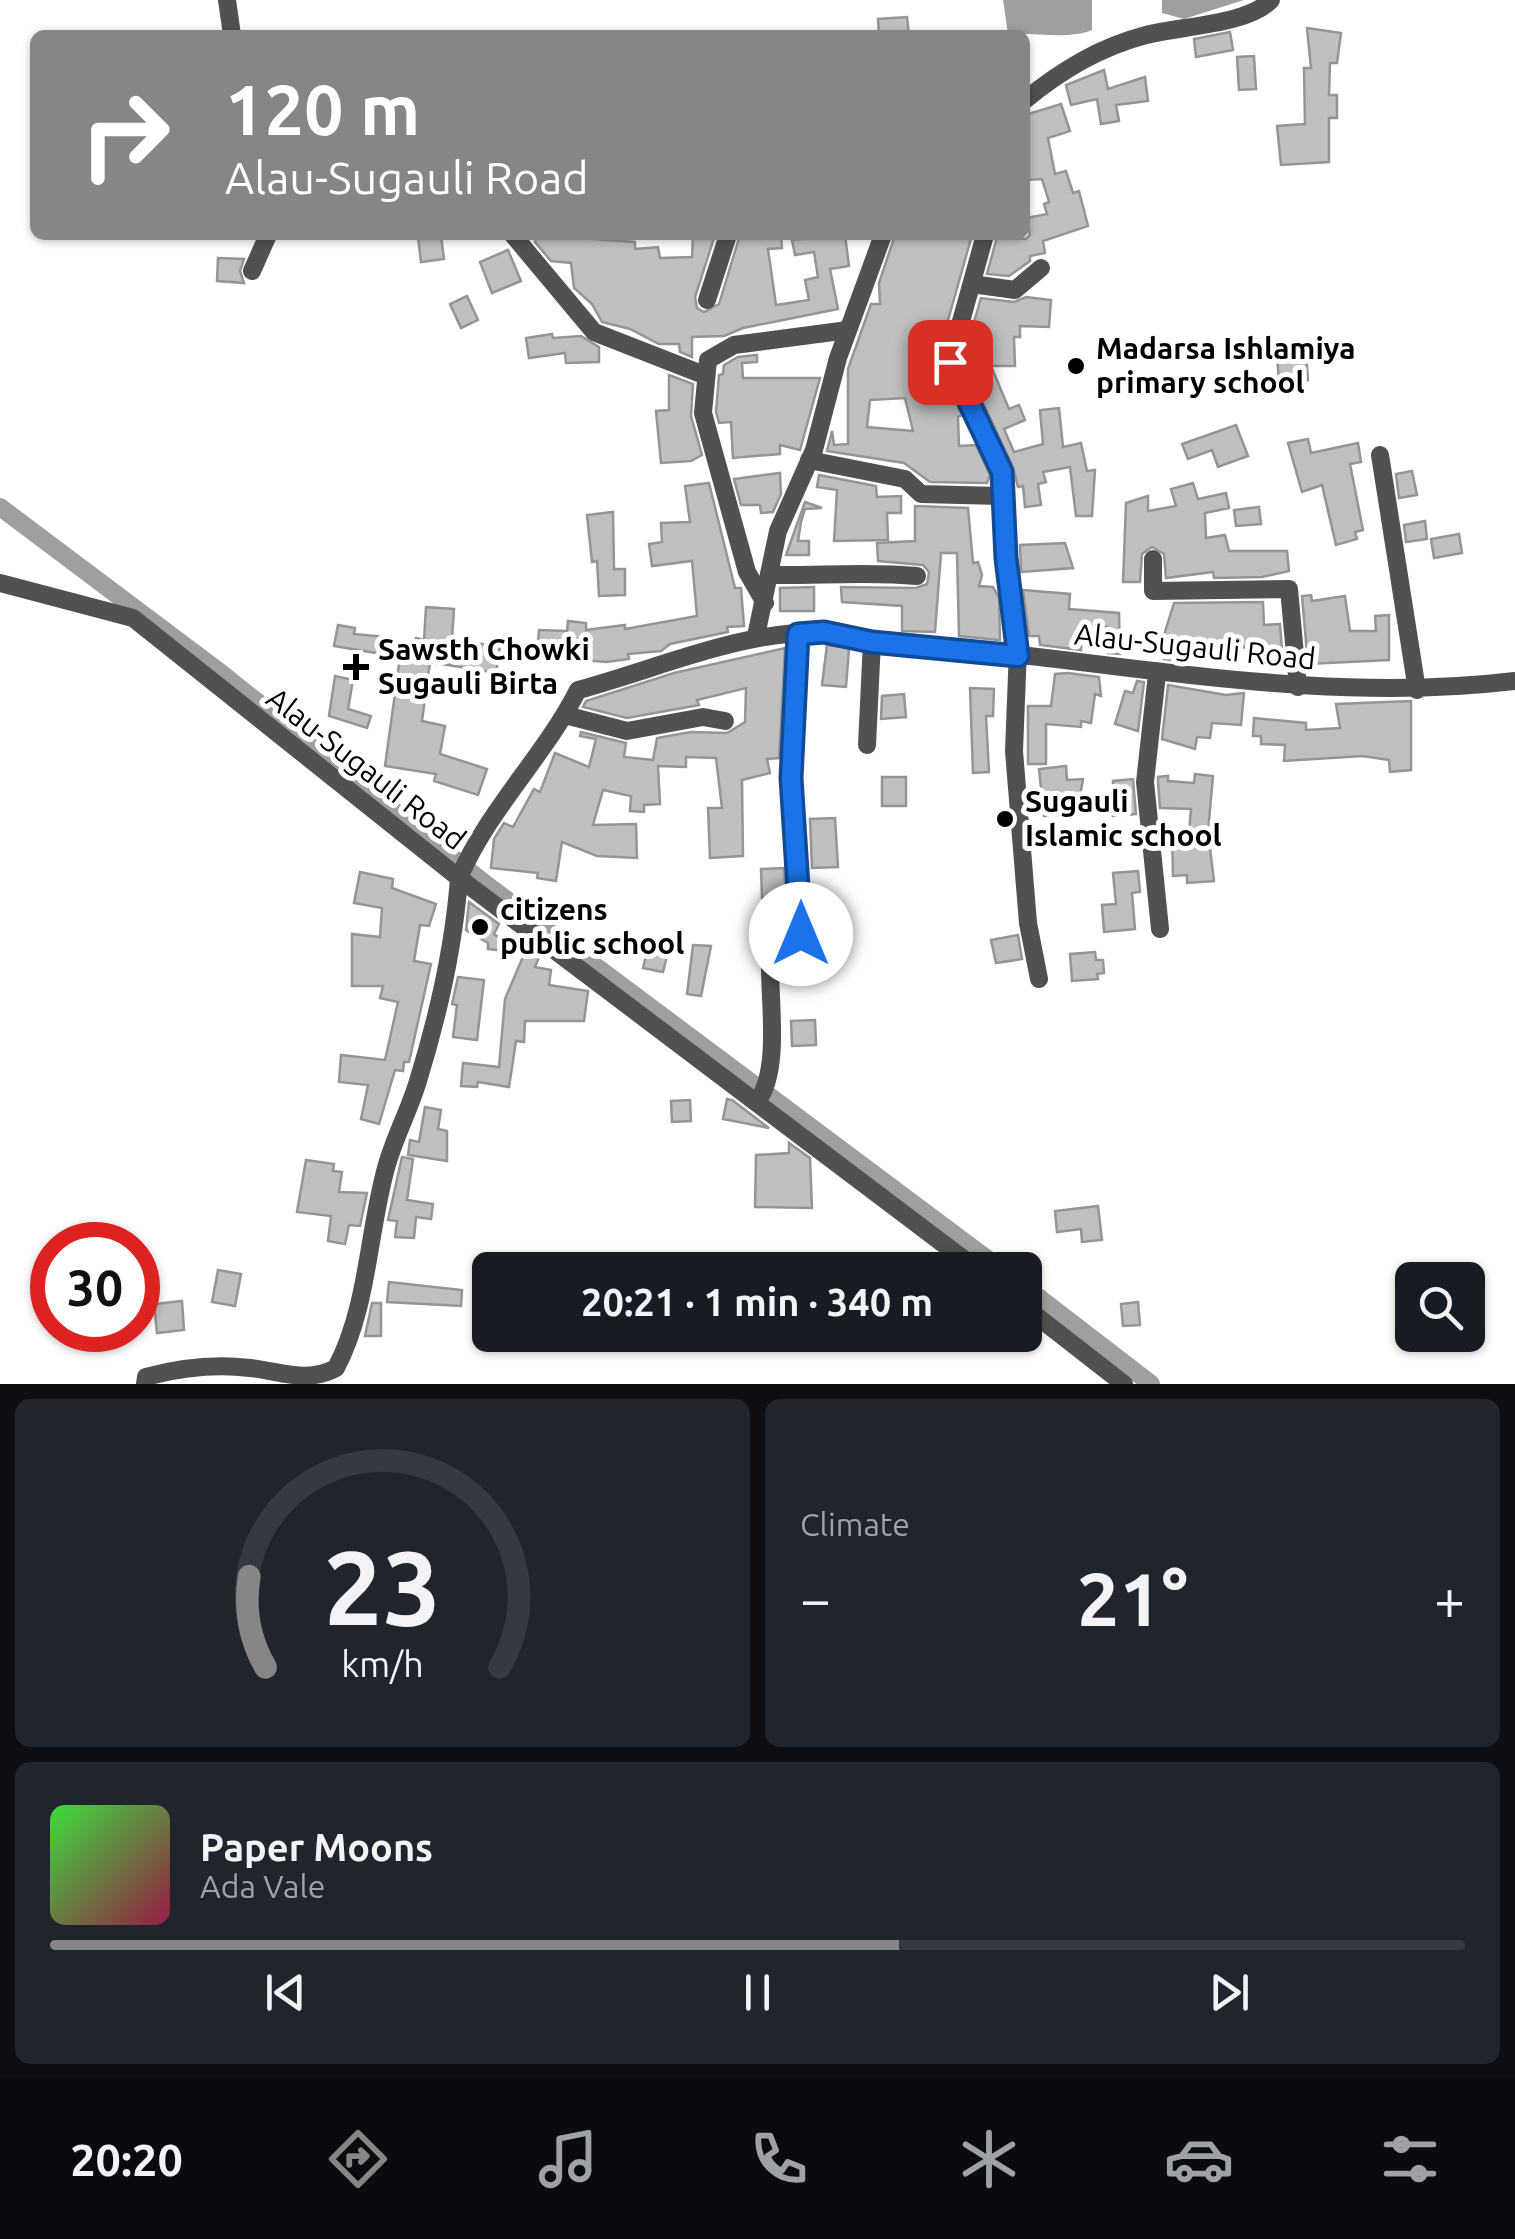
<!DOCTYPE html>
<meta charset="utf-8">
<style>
:root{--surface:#171b24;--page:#20242c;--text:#f1f3f6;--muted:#9ea1a6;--line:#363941;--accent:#858687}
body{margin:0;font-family:Ubuntu,sans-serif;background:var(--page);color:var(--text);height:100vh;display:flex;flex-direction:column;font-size:38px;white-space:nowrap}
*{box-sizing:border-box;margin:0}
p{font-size:32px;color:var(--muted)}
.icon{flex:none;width:55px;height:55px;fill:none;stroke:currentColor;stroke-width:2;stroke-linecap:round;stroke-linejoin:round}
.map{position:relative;height:1384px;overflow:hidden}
.sheet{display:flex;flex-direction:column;gap:15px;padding:15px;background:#0d0f14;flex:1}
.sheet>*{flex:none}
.guide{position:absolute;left:30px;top:30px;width:1000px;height:210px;border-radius:15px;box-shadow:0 2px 8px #0004;background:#858687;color:#fff;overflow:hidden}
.buttons{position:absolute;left:1395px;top:1262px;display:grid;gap:20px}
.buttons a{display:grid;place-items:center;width:90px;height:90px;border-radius:15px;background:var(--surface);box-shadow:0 2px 8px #0004;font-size:50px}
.speed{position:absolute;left:30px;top:1222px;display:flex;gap:20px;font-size:50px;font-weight:700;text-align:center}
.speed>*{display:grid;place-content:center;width:130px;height:130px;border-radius:50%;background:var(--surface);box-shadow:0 2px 8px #0004;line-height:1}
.speed .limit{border:15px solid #d22;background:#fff;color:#111}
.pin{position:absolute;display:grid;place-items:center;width:85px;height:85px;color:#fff;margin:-42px;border-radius:20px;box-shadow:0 5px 15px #0006}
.me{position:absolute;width:110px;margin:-55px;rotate:0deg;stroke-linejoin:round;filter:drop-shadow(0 0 8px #0008)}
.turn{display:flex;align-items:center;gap:35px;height:210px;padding:0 30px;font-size:45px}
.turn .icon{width:130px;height:130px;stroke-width:2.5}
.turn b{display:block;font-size:70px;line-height:85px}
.big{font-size:75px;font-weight:700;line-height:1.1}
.sheet .widget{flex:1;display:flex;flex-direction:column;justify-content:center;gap:15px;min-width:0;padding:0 35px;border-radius:15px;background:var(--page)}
.sheet .dial{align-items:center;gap:0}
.dial svg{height:260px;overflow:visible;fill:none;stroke:var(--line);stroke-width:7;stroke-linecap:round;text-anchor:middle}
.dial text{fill:var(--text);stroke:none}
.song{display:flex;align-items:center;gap:30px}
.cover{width:120px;height:120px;border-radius:15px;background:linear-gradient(135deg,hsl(120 70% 55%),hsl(340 70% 35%))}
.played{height:10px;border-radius:5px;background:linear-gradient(90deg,var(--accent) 60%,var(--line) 60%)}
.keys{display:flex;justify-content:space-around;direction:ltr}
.heat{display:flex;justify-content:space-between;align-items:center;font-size:55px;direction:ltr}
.sheet .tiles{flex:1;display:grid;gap:15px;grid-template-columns:1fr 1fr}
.widget:last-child{grid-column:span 2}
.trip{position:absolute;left:472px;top:1252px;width:570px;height:100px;border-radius:15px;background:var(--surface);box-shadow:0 2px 8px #0004;font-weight:700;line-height:100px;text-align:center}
.menu{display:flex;height:160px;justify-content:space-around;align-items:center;background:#090b0e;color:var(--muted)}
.menu .icon{width:70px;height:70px}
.menu .current{color:var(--accent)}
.menu b{font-size:45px;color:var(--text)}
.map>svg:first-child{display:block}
.water{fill:#9f9f9f}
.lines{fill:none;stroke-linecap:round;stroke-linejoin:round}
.canal{stroke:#9f9f9f;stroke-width:18}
.building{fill:#c0c0c0;stroke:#959595;stroke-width:2.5;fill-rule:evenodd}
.minor{stroke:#515151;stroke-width:18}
.route-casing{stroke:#114b97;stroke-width:25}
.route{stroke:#1a73e8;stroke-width:18}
.poi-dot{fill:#000;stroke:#fff;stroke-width:4}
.labels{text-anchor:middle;stroke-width:10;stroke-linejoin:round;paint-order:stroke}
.poi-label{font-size:30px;font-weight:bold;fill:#000;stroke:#fff;text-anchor:start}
.street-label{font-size:30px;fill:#000;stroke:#fff}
</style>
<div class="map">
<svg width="1515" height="1384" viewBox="0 0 1515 1384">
<rect width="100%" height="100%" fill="#fff"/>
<g class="water">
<path d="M1003 0H1092V30C1068 40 1036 32 1008 34Z"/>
<path d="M1162 0H1244L1184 19 1162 13Z"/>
</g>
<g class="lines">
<g class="canal">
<path d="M0 507 221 673 487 885 1002 1270"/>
<path d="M1025 1287 1151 1384"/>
</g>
</g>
<g class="building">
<path d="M907 17 909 35H879L878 19Z"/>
<path d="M1307 28 1341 33 1337 63H1330L1329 95H1337V118H1329V162L1281 165 1277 126 1305 124 1304 68H1311Z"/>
<path d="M1230 32 1233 50 1196 57 1194 39Z"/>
<path d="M1254 56 1256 89 1239 90 1237 57Z"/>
<path d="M1104 70 1108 89 1145 77 1148 101 1116 105 1119 121 1101 124 1097 99 1071 105 1066 85Z"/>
<path d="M1061 104 1070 131 1048 138 1055 174 1066 171 1073 193 1079 191 1088 226 1043 241 1045 253 1030 256V261L1009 276 987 274 997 237 1026 239 1030 235 1027 218 1047 214 1044 204 1049 202 1042 179 1025 180V115Z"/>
<path d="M441 235 444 259 421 262 418 237Z"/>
<path d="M536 235 635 242V249L658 247 660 258 692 257 693 235H715L695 297 697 308 704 312 719 304 740 235H781L782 248 768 249 776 305 809 300 805 280 818 277 814 252 795 255 792 240 845 235 849 266 830 269 838 309 743 328 724 336 692 337V357L680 352 679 344H659L630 329 602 322 592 304 574 288 571 263 551 261 535 242Z"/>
<path d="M895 235H972L939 352 918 347 921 385 947 384 962 415 958 417 959 446 976 445 990 475 987 483 930 482 904 463 827 451 832 431 834 445 848 444V369L871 304H880L879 283ZM905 398 913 431 867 427 870 400Z"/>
<path d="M508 250 521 281 492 293 480 262Z"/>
<path d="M218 258 244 259 240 271 244 283 217 281Z"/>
<path d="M467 296 478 320 461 328 450 304Z"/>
<path d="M1026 297 1051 300 1049 327 1020 326V337H1014L1015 366H991L1009 409 1019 405 1025 420 1004 429 1014 452 1043 444 1040 410 1059 408 1063 447 1081 443 1087 471 1095 470 1092 516H1076L1070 467 1043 472 1046 482 1038 484 1041 505 1025 507 1023 486 1018 487 1013 467 963 360 981 298 1014 302Z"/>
<path d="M552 334 553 338 581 336 599 347V362L566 363 565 353 529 358 526 338Z"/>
<path d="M1306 353 1308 380 1279 382 1277 355Z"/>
<path d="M757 355V362L742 363 743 378H820L800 450 780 445V454L733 458 731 422 719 423 716 412 719 375 723 374 724 365 738 357Z"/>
<path d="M669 375 693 384 691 416 702 455 691 461 661 463 656 411 669 410Z"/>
<path d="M1236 425 1248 456 1218 467 1212 450 1188 459 1182 444Z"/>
<path d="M1308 439 1311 453 1358 443 1361 462 1350 464 1363 530 1355 532 1357 539 1336 545 1322 485 1302 492 1288 443Z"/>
<path d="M1412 471 1417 495 1399 498 1396 474Z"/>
<path d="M780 473 781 494 773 512 761 513 760 505H741L734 479Z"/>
<path d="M819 475 876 486 877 497 901 496V513H887L888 540 834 541 837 490 817 487Z"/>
<path d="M709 483 735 588H741L744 626 727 627 728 632 670 644 661 651 628 654 629 659 606 662 537 656 539 630 567 631 568 621 586 623V630L625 625V629L697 616 692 561 652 566 649 544 662 542 661 523 690 522 685 486Z"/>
<path d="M1193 483 1198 499 1226 493 1229 508 1205 513 1206 538 1225 535 1229 551H1287L1289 571 1262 577 1214 578 1213 572 1166 578 1164 554 1152 547 1142 554 1140 582H1123L1126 503 1148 496V511L1176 506 1171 489Z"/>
<path d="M805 502 822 508 805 509 801 522 798 541H809V555H786Z"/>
<path d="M915 506 968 508 973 563 978 562 982 575 979 586 993 587 999 598 1000 640 959 636 957 553H941L935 632 902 631V606L842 602 841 587 916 588 927 584 929 572 923 565 878 561 877 543 915 541Z"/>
<path d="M1259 507 1261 524 1236 526 1234 510Z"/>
<path d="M613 512 614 569H625V595L599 596 597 561 592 562 587 515Z"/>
<path d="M1425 521 1427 539 1406 542 1404 525Z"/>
<path d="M1459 534 1462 553 1434 558 1431 539Z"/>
<path d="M1065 543 1073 568 1021 572 1020 545Z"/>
<path d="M814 587V611H780V588Z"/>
<path d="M1023 590 1070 594 1069 609 1119 613 1120 654 1108 653 1107 627 1082 625 1081 650 1040 645 1039 636H1029Z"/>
<path d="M1311 595 1312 601 1345 596 1350 631H1376L1375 616 1389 615V660L1308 664 1302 596Z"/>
<path d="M1263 602 1264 625 1280 624 1282 650 1203 645 1202 651 1184 648 1183 662 1164 659 1165 632 1174 603Z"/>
<path d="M426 607 454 609 452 639 500 647 496 673 430 662 422 721 445 726 440 754 487 769 478 795 434 781 436 774 385 766 401 650 413 652 416 638 424 640Z"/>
<path d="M338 625 355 628 354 634 387 637 382 654 334 646Z"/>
<path d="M827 645 849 648 846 687 822 685Z"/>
<path d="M785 648 779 758 767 759 770 773 742 780 743 856 710 858 708 808H722L716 758 686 757V767L658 766 660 804 644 805V812L630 811 631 796 603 790 593 825 636 824 637 858 597 856 562 842 556 881 537 878 538 873 491 868 494 839 504 823 513 827 534 789 540 792 555 753 589 767 596 739 580 736 581 732 626 743 624 757 653 760 657 738 691 732 727 733 745 722 746 688 697 700 699 705 627 718 583 707 586 701 674 673Z"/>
<path d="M1068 673 1099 677 1101 696 1095 694 1091 723 1081 721V727L1046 724V764H1028V706H1051L1055 674Z"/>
<path d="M335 676 353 680 348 709 371 716 367 728 329 716Z"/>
<path d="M1137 681 1144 682 1138 731 1115 724 1125 691 1133 693Z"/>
<path d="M1168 685 1226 695 1244 693 1241 725 1212 723 1210 738 1197 737 1195 749 1162 739Z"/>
<path d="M970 688 994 689 993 716H986L989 772 973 773Z"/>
<path d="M904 694 906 717 881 719 882 696Z"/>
<path d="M1411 701V770L1390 772 1389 760 1363 756 1284 761 1285 745 1261 744V736H1253L1254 718 1306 723V730L1340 728 1336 704Z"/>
<path d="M1066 766 1067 780 1083 779 1080 796H1064V815L1044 816 1039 769Z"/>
<path d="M1195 774 1213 776 1208 832 1214 881 1187 883V875L1173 876 1172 834 1189 833 1191 809 1160 808 1158 782V777L1168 776V781L1194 783Z"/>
<rect x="882" y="777" width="24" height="29"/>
<path d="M1133 779 1136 814 1113 816V781Z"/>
<path d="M835 818 838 867 812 868 810 819Z"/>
<path d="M784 868 786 897 762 898 761 869Z"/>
<path d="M1138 871 1140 892 1132 893 1135 929 1104 932 1102 905 1116 904 1113 873Z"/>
<path d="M360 872 393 879 392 888 436 904 429 926 420 925 414 961 431 964 409 1062H404L403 1071 395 1070 379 1124 361 1119 368 1085 339 1082 341 1055 385 1060 398 1002 380 998 383 986H352V934L380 937 382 908 354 903Z"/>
<path d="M469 902 499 924 494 934 519 952 488 949V943L466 930Z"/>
<path d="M1018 935 1022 959 996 963 991 940Z"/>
<path d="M649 943 669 948 663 972 643 968Z"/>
<path d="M528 945 540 955 535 967 551 970 549 985 588 991 584 1021H525L524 1042 516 1041 509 1087 478 1082 477 1087 461 1086 463 1063 499 1067 505 999Z"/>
<path d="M693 945 711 946 701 996 687 994Z"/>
<path d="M1095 952 1096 960H1103L1104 973 1097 974 1098 979 1072 981 1070 954Z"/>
<path d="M458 977 484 980 477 1040 453 1037 457 1005 452 1004Z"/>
<path d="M815 1020 816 1045 792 1046 791 1021Z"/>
<path d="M727 1099 732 1100 769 1128 723 1119Z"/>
<path d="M690 1100 691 1121 672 1122 671 1101Z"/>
<path d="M425 1107 441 1110 438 1129 447 1131V1161L408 1155 410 1140 419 1142Z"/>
<path d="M789 1143 810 1158 812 1208 755 1207 756 1155 789 1153Z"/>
<path d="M402 1157 413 1159 407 1200 433 1204 431 1219 416 1217 414 1238 395 1237 397 1221 388 1220Z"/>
<path d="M306 1160 334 1164 333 1171 342 1172 339 1192 367 1193 360 1226 349 1225 345 1244 328 1241 331 1216 297 1212Z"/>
<path d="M1098 1206 1102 1240 1082 1242 1081 1229 1057 1232 1055 1211Z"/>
<path d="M218 1270 241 1274 235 1306 212 1302Z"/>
<path d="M389 1282 462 1290 461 1306 387 1302Z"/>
<path d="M182 1301 184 1330 157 1333 154 1304Z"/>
<path d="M1138 1302 1140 1325 1123 1326 1121 1304Z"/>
<path d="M372 1303H381V1336H365Z"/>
</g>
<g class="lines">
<g class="minor">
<path d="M227 0 232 35"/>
<path d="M1025 100C1062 70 1100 47 1146 35 1180 26 1247 25 1271 0"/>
<path d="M513 235 594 332 704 375"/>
<path d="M985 235 950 361 1002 472 1006 558 1018 649 1014 751 1028 923 1039 979"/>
<path d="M252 271 268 235"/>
<path d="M972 284 1015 290 1041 268"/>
<path d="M707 300 728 235"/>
<path d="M1380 455 1417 690"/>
<path d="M809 460 905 479 921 494 1001 496"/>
<path d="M1153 559V591L1289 589 1298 687"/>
<path d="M769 575C819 576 867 571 917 576"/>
<path d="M0 583 133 618 459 878C489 808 544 757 578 690 657 669 737 632 820 632 845 632 870 641 895 643 1103 657 1306 706 1515 681"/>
<path d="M765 603 747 572 703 413 708 360 734 345 848 330"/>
<path d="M756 636 778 531 814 450 838 358 883 235"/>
<path d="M1157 674 1145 782 1160 929"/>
<path d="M565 715 627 731 703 717 725 721"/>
<path d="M867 745 872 641"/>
<path d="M459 878 978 1270"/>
<path d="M757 1102C781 1070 769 1001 770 960L796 954 801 934 791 778 798 634"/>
<path d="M1025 1307 1124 1384"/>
<path d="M145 1384 146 1377C179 1368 216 1364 250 1368 281 1371 306 1384 336 1368 368 1308 368 1233 386 1168 394 1138 409 1111 418 1081 438 1016 454 946 459 878"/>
</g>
</g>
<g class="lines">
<g class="route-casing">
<path id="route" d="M801 934 791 778 798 634 824 632 872 642 1018 656 1006 558 1002 472 950 362"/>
</g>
<use href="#route" class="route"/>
</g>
<g class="poi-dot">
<circle cx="1076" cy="366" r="10"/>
<path d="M351 652h10v10h10v10h-10v10h-10v-10h-10v-10h10z"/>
<circle cx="1005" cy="819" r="10"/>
<circle cx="480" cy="927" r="10"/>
</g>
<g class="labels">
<g class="poi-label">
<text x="1096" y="359">Madarsa Ishlamiya<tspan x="1096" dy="34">primary school</tspan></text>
<text x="378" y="660">Sawsth Chowki<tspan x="378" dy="34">Sugauli Birta</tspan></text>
<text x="1025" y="812">Sugauli<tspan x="1025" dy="34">Islamic school</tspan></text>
<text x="500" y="920">citizens<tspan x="500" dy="34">public school</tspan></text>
</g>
<g class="street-label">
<text transform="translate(1195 647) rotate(6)" y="10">Alau-Sugauli Road</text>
<text transform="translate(366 769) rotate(38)" y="10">Alau-Sugauli Road</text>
</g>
</g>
</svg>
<div class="buttons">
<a><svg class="icon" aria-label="search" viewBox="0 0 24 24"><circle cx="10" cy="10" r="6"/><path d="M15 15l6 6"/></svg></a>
</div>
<div class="speed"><div class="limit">30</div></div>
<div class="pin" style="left:950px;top:362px;background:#d93025"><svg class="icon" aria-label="arrive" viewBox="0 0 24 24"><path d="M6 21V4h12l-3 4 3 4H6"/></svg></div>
<svg class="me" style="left:801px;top:934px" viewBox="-20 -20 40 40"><circle r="19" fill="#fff"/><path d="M0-13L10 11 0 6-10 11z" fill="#1a73e8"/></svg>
<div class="trip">20:21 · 1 min · 340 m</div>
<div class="guide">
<div class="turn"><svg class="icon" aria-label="right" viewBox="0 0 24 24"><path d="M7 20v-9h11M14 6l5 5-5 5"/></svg><div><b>120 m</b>Alau-Sugauli Road</div></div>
</div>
</div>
<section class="sheet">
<div class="tiles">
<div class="widget dial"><svg viewBox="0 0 100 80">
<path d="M14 69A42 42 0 1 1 86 69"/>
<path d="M14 69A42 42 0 0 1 9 41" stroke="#858687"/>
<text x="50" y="56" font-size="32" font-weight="700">23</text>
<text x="50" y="72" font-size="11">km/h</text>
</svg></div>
<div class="widget"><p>Climate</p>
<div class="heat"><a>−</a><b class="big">21°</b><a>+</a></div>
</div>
<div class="widget">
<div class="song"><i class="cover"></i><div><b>Paper Moons</b><p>Ada Vale</p></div></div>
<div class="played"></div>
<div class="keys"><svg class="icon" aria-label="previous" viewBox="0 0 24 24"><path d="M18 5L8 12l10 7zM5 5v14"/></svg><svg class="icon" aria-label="pause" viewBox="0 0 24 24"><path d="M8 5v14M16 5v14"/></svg><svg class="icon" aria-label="next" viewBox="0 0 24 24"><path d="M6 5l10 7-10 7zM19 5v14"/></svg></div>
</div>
</div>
</section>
<nav class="menu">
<b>20:20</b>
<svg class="icon current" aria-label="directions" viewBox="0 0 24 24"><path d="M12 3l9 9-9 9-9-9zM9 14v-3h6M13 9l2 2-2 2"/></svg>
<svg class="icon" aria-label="music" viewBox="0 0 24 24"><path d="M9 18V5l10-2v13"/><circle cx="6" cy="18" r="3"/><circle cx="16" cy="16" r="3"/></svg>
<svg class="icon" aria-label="phone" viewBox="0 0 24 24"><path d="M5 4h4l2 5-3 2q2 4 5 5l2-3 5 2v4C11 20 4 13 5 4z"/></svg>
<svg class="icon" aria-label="climate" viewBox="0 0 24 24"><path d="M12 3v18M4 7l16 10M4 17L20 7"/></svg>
<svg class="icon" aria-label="car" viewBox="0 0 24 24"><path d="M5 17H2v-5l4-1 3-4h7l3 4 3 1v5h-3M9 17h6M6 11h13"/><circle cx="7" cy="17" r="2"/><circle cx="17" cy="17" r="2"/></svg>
<svg class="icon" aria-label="filters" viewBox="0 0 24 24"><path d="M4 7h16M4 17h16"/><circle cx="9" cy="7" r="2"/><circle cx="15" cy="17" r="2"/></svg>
</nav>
